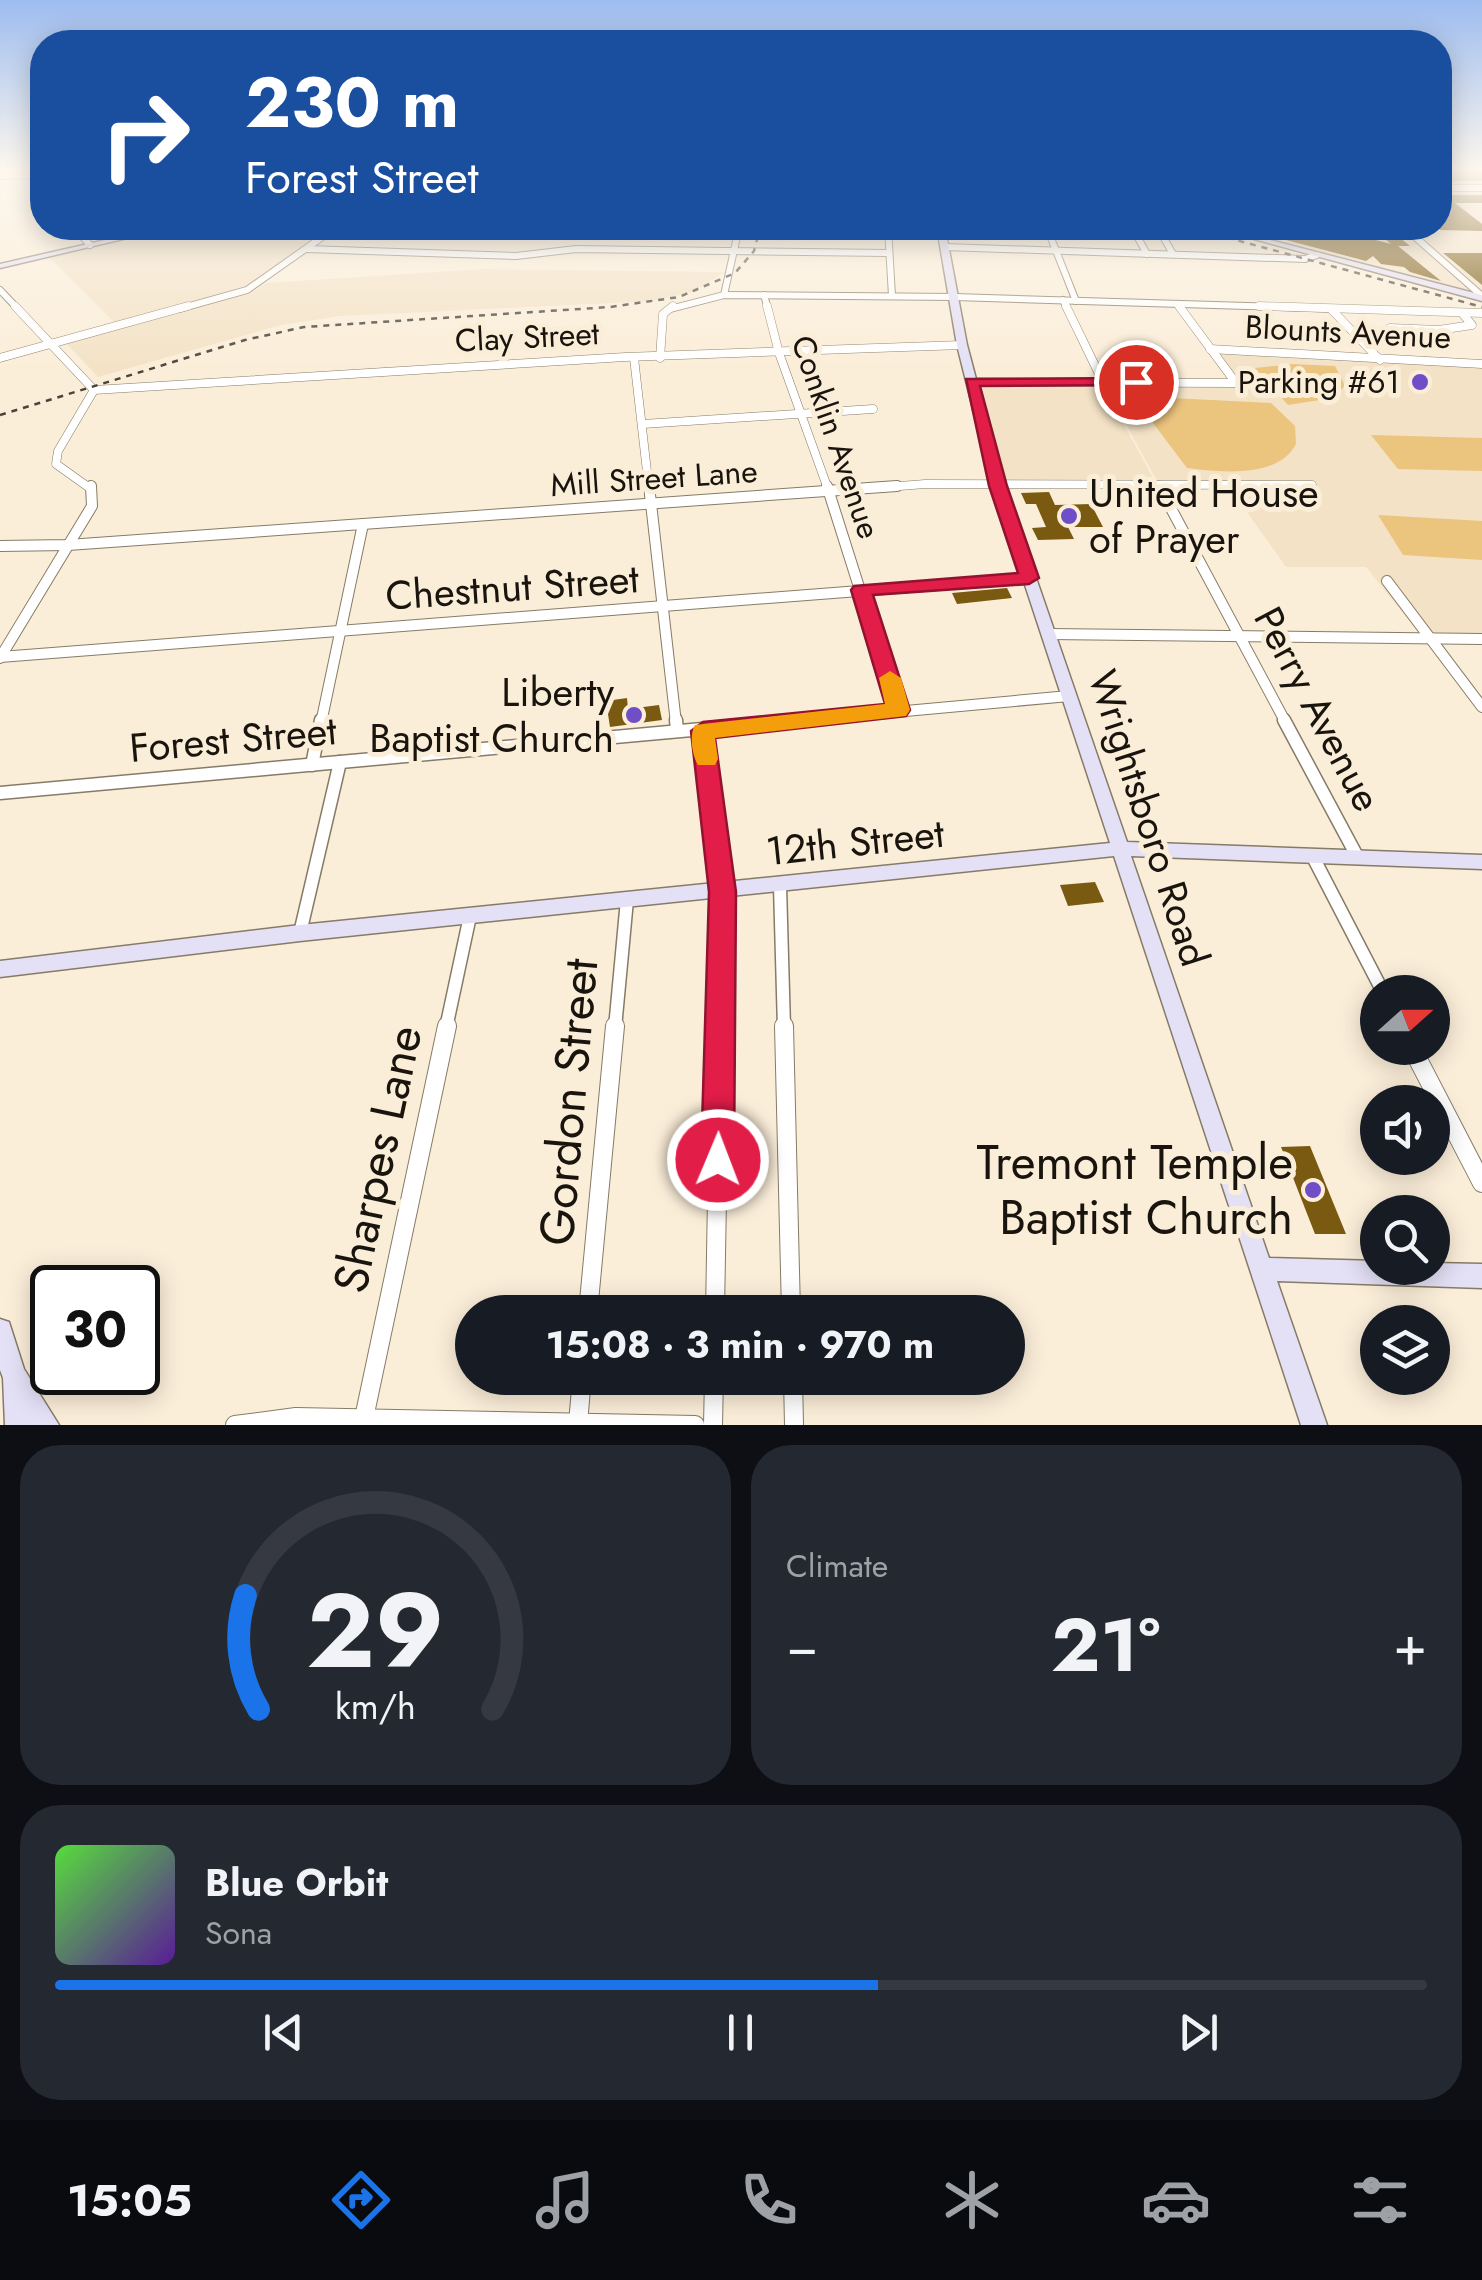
<!DOCTYPE html>
<meta charset="utf-8">
<style>
:root{--surface:#171b24;--page:#242831;--text:#f1f3f6;--muted:#9ea1a6;--line:#363941;--accent:#1a73e8}
body{margin:0;font-family:Jost,sans-serif;background:var(--page);color:var(--text);height:100vh;display:flex;flex-direction:column;font-size:38px;white-space:nowrap}
*{box-sizing:border-box;margin:0}
p{font-size:32px;color:var(--muted)}
.icon{flex:none;width:55px;height:55px;fill:none;stroke:currentColor;stroke-width:2;stroke-linecap:round;stroke-linejoin:round}
.map{position:relative;height:1425px;overflow:hidden}
.panel{display:flex;flex-direction:column;gap:20px;padding:20px;background:#0d0f14;flex:1}
.panel>*{flex:none}
.banner{position:absolute;left:30px;top:30px;width:1422px;height:210px;border-radius:40px;box-shadow:0 5px 25px #0003;background:#1a4fa0;color:#fff;overflow:hidden}
.needle{width:65px;rotate:69deg}
.buttons{position:absolute;left:1360px;top:975px;display:grid;gap:20px}
.buttons a{display:grid;place-items:center;width:90px;height:90px;border-radius:50%;background:var(--surface);box-shadow:0 5px 25px #0003;font-size:50px}
.speed{position:absolute;left:30px;top:1265px;display:flex;gap:20px;font-size:50px;font-weight:700;text-align:center}
.speed>*{display:grid;place-content:center;width:130px;height:130px;border-radius:50%;background:var(--surface);box-shadow:0 5px 25px #0003;line-height:1}
.speed .limit{border:5px solid #111;border-radius:15px;background:#fff;color:#111}
.pin{position:absolute;display:grid;place-items:center;width:85px;height:85px;color:#fff;margin:-42px;border:5px solid #fff;border-radius:50%;box-shadow:0 2px 10px #0007}
.me{position:absolute;width:110px;margin:-55px;rotate:1deg;stroke-linejoin:round;filter:drop-shadow(0 0 8px #0008)}
.turn{display:flex;align-items:center;gap:35px;height:210px;padding:0 50px;font-size:45px}
.turn .icon{width:130px;height:130px;stroke-width:2.5}
.turn b{display:block;font-size:70px;line-height:85px}
.big{font-size:75px;font-weight:700;line-height:1.1}
.panel .widget{flex:1;display:flex;flex-direction:column;justify-content:center;gap:15px;min-width:0;padding:0 35px;border-radius:40px;background:var(--page)}
.panel .dial{align-items:center;gap:0}
.dial svg{height:260px;overflow:visible;fill:none;stroke:var(--line);stroke-width:7;stroke-linecap:round;text-anchor:middle}
.dial text{fill:var(--text);stroke:none}
.song{display:flex;align-items:center;gap:30px}
.cover{width:120px;height:120px;border-radius:15px;background:linear-gradient(135deg,hsl(110 70% 55%),hsl(270 70% 35%))}
.played{height:10px;border-radius:5px;background:linear-gradient(90deg,var(--accent) 60%,var(--line) 60%)}
.keys{display:flex;justify-content:space-around;direction:ltr}
.heat{display:flex;justify-content:space-between;align-items:center;font-size:55px;direction:ltr}
.panel .tiles{flex:1;display:grid;gap:20px;grid-template-columns:1fr 1fr}
.widget:last-child{grid-column:span 2}
.trip{position:absolute;left:455px;top:1295px;width:570px;height:100px;border-radius:50px;background:var(--surface);box-shadow:0 5px 25px #0003;font-weight:700;line-height:100px;text-align:center}
.tabs{display:flex;height:160px;justify-content:space-around;align-items:center;background:#090b0e;color:var(--muted)}
.tabs .icon{width:70px;height:70px}
.tabs .selected{color:var(--accent)}
.tabs b{font-size:45px;color:var(--text)}
.map>svg:first-child{display:block}
.built{fill:#f3e2c6}
.green{fill:#ebc47e}
.building{fill:#7a5910}
.lines{fill:none;stroke-linecap:round;stroke-linejoin:round}
.street-far4-casing{stroke:#867b67;stroke-width:8}
.street-far3-casing{stroke:#867b67;stroke-width:9}
.street-far2-casing{stroke:#867b67;stroke-width:12}
.street-far1-casing{stroke:#867b67;stroke-width:15}
.street-casing{stroke:#867b67;stroke-width:20}
.secondary-casing{stroke:#867b67;stroke-width:3}
.street-far4{stroke:#fff;stroke-width:6}
.street-far3{stroke:#fff;stroke-width:8}
.street-far2{stroke:#fff;stroke-width:10}
.street-far1{stroke:#fff;stroke-width:12}
.street{stroke:#fff;stroke-width:18}
.secondary{fill:#e4e0f6;fill-rule:evenodd}
.rail{stroke:#494339;stroke-width:2.5;stroke-dasharray:6 6;stroke-linecap:butt}
.route{fill:#e11d48;stroke:#92132f;stroke-width:2.5}
.slow{fill:#f59e0b}
.poi-dot{fill:#6f4ec7;stroke:#fbeed9;stroke-width:4}
.labels{text-anchor:middle;stroke-width:10;stroke-linejoin:round;paint-order:stroke}
.far-street-label{font-size:32px;fill:#19140d;stroke:#fbeed9}
.far-poi-label{font-size:32px;fill:#19140d;stroke:#fbeed9;text-anchor:end}
.poi-label{font-size:40px;fill:#19140d;stroke:#fbeed9;text-anchor:start}
.street-label{font-size:40px;fill:#19140d;stroke:#fbeed9}
.near-street-label{font-size:48px;fill:#19140d;stroke:#fbeed9}
.near-poi-label{font-size:48px;fill:#19140d;stroke:#fbeed9;text-anchor:end}
</style>
<div class="map">
<svg width="1482" height="1425" viewBox="0 0 1482 1425">
<rect width="100%" height="100%" fill="#fbeed9"/>
<g class="built">
<path d="M1440 170H1482V296L1227 228H1440Z"/>
<path d="M174 228H331L244 288 116 324 49 257Z"/>
<path d="M483 269 725 272 692 292 653 301 340 316 281 325 98 377 66 343 255 290 267 283Z"/>
<path d="M1216 351 1482 367V634L1418 632 1366 567H1286L1225 481H1157L1105 386H1241Z"/>
<path d="M980 385 1103 386 1154 480H1004Z"/>
</g>
<g class="green">
<path d="M1293 364 1335 366 1345 386 1332 398 1288 405 1255 368Z"/>
<path d="M1152 397 1271 403 1295 426 1296 444C1278 479 1219 472 1187 468L1141 407 1144 400Z"/>
<path d="M1371 435 1482 438V471L1398 469Z"/>
<path d="M1378 515 1482 521V560L1403 555Z"/>
</g>
<g class="building">
<rect x="1440" y="170" width="42" height="11"/>
<path d="M1440 195H1482V203H1455L1482 224V231L1440 230Z"/>
<path d="M1285 228 1320 234 1330 228 1391 244 1378 233H1394L1410 246H1398L1441 281 1410 272 1404 267 1381 264 1373 256 1366 261 1271 236Z"/>
<path d="M1443 253H1482V285L1448 257Z"/>
<path d="M1049 492 1055 505 1091 504 1103 527H1068L1074 539 1038 540 1032 528 1046 527 1036 504H1026L1021 493Z"/>
<path d="M1007 588 1012 598 957 604 952 593Z"/>
<path d="M627 698 628 709 659 705 662 720 610 727 606 701Z"/>
<path d="M1095 882 1104 902 1068 906 1060 885Z"/>
<path d="M1310 1146 1346 1234H1315L1281 1147Z"/>
</g>
<g class="lines">
<g class="street-far4-casing">
<g id="street-far4">
<path d="M0 176 42 175"/>
<path d="M42 187 39 189 42 192"/>
<path d="M1440 188H1482"/>
<path d="M75 228 90 245"/>
<path d="M888 228 892 296"/>
<path d="M1047 228 1076 301"/>
<path d="M1158 228 1173 254"/>
<path d="M1405 228 1482 296"/>
<path d="M1133 229 1147 254"/>
<path d="M945 247 1305 259 1317 255"/>
<path d="M307 249 516 256 576 249 888 253"/>
<path d="M0 290 18 309"/>
<path d="M724 295 739 228"/>
<path d="M764 295 768 309"/>
<path d="M1063 300 1067 309"/>
<path d="M1177 304 1181 309"/>
<path d="M179 309 247 290 335 228"/>
<path d="M670 309 724 295 955 297 1342 309"/>
</g>
</g>
<g class="street-far3-casing">
<g id="street-far3">
<path d="M15 306 94 390 58 451 56 464 91 489"/>
<path d="M767 306 779 353 828 489"/>
<path d="M1066 306 1103 382"/>
<path d="M1179 306 1236 383"/>
<path d="M1259 306 1482 313"/>
<path d="M1331 309 1380 360"/>
<path d="M1431 330 1443 345 1407 342 1390 328 1439 330 1472 325 1462 313"/>
<path d="M1210 349 1482 364"/>
<path d="M0 358 188 306"/>
<path d="M634 358 649 489"/>
<path d="M660 358 663 314 673 306"/>
<path d="M971 382 1236 383"/>
<path d="M94 390 625 357 962 345"/>
<path d="M643 424 873 409"/>
<path d="M862 489 925 484 1312 485"/>
</g>
</g>
<g class="street-far2-casing">
<g id="street-far2">
<path d="M649 486 676 723"/>
<path d="M827 486 898 710"/>
<path d="M1159 486 1286 723"/>
<path d="M0 546 68 545 897 486"/>
<path d="M1387 581 1482 707"/>
<path d="M1048 634 1482 639"/>
<path d="M0 657 1029 578"/>
<path d="M0 658 92 506 91 486"/>
<path d="M321 723 363 524"/>
<path d="M774 723 1069 696"/>
</g>
</g>
<g class="street-far1-casing">
<g id="street-far1">
<path d="M676 720 677 730"/>
<path d="M1284 720 1358 858"/>
<path d="M703 731 722 892 720 1028"/>
<path d="M312 765 321 720"/>
<path d="M0 793 801 720"/>
<path d="M1313 857 1383 992"/>
<path d="M780 886 784 1028"/>
<path d="M300 933 340 762"/>
<path d="M446 1028 470 916"/>
<path d="M615 1028 627 900"/>
</g>
</g>
<g class="street-casing">
<g id="street">
<path d="M784 1026 791 1312"/>
<path d="M1412 1048 1482 1183"/>
<path d="M588 1312 615 1026"/>
<path d="M715 1312 720 1026"/>
<path d="M793 1378 794 1425"/>
<path d="M364 1418 447 1026"/>
<path d="M578 1423 582 1378"/>
<path d="M235 1425 296 1417 695 1425"/>
<path d="M713 1425 714 1378"/>
</g>
</g>
<g class="secondary-casing">
<g id="secondary">
<path d="M158 228H170L0 268V264Z"/>
<path d="M937 228H945L967 345 1004 485 1127 842 1482 855V869L1131 856 1269 1258 1378 1261V1268H1432V1263L1482 1264V1288L1277 1281 1327 1425H1301L1114 856 300 941 0 977V961L300 925 1110 843 992 485 957 345Z"/>
<path d="M1213 228H1224L1482 295V301Z"/>
<path d="M0 1319 9 1322 24 1369 59 1425H5L3 1378 0 1370Z"/>
</g>
</g>
<use href="#street-far4" class="street-far4"/>
<use href="#street-far3" class="street-far3"/>
<use href="#street-far2" class="street-far2"/>
<use href="#street-far1" class="street-far1"/>
<use href="#street" class="street"/>
<use href="#secondary" class="secondary"/>
<g class="rail">
<path d="M1192 228 1482 307"/>
<path d="M0 415 245 340 304 327 610 307 679 297 735 273 754 251 760 228"/>
</g>
</g>
<linearGradient id="sky" x2="0" y2="1"><stop stop-color="#9dbcef"/><stop offset="0.46" stop-color="#fdf7ee"/><stop offset="1" stop-color="#fdf7ee" stop-opacity="0"/></linearGradient>
<rect width="1482" height="369" fill="url(#sky)"/>
<path class="route" d="M1136 378 1144 382 1142 385 980 386 1007 486 1039 578 1029 584 873 595 910 710 906 716 715 738 736 892 734 1160 729 1171 718 1176 706 1171 701 1160 709 892 691 731 703 722 885 704 851 590 854 586 1018 573 989 486 966 379Z"/>
<path class="slow" d="M890 671 901 678 910 710 906 716 715 738 718 759 715 765H698C692 755 689 735 695 725L885 704 879 678Z"/>
<g class="poi-dot">
<circle cx="1420" cy="382" r="10"/>
<circle cx="1069" cy="516" r="10"/>
<circle cx="634" cy="715" r="10"/>
<circle cx="1313" cy="1190" r="10"/>
</g>
<g class="labels">
<g class="far-street-label">
<text transform="translate(1348 332) rotate(3)" y="11">Blounts Avenue</text>
<text transform="translate(527 337) rotate(-3)" y="11">Clay Street</text>
<text transform="translate(836 437) rotate(71)" y="11">Conklin Avenue</text>
<text transform="translate(654 478) rotate(-4)" y="11">Mill Street Lane</text>
</g>
<g class="far-poi-label">
<text x="1400" y="393">Parking #61</text>
</g>
<g class="poi-label">
<text x="1089" y="507">United House<tspan x="1089" dy="46">of Prayer</tspan></text>
<text x="614" y="706" text-anchor="end">Liberty<tspan x="614" dy="46">Baptist Church</tspan></text>
</g>
<g class="street-label">
<text transform="translate(512 587) rotate(-4)" y="14">Chestnut Street</text>
<text transform="translate(1318 709) rotate(62)" y="14">Perry Avenue</text>
<text transform="translate(233 739) rotate(-5)" y="14">Forest Street</text>
<text transform="translate(1149 818) rotate(72)" y="14">Wrightsboro Road</text>
<text transform="translate(855 842) rotate(-6)" y="14">12th Street</text>
</g>
<g class="near-street-label">
<text transform="translate(568 1102) rotate(-85)" y="17">Gordon Street</text>
<text transform="translate(377 1159) rotate(-78)" y="17">Sharpes Lane</text>
</g>
<g class="near-poi-label">
<text x="1293" y="1179">Tremont Temple<tspan x="1293" dy="55">Baptist Church</tspan></text>
</g>
</g>
</svg>
<div class="buttons">
<a><svg class="needle" viewBox="-14 -14 28 28"><path d="M0-13l5 13h-10z" fill="#e53935"/><path d="M0 13l5-13h-10z" fill="#9ea1a6"/></svg></a>
<a><svg class="icon" aria-label="sound" viewBox="0 0 24 24"><path d="M4 9h4l5-4v14l-5-4H4zM17 9q2 3 0 6"/></svg></a>
<a><svg class="icon" aria-label="search" viewBox="0 0 24 24"><circle cx="10" cy="10" r="6"/><path d="M15 15l6 6"/></svg></a>
<a><svg class="icon" aria-label="layers" viewBox="0 0 24 24"><path d="M12 4l9 5-9 5-9-5zM3 14l9 5 9-5"/></svg></a>
</div>
<div class="speed"><div class="limit">30</div></div>
<div class="pin" style="left:1136px;top:382px;background:#d93025"><svg class="icon" aria-label="arrive" viewBox="0 0 24 24"><path d="M6 21V4h12l-3 4 3 4H6"/></svg></div>
<svg class="me" style="left:718px;top:1160px" viewBox="-20 -20 40 40"><circle r="17" fill="#e11d48" stroke="#fff" stroke-width="3"/><path d="M0-11L8 9 0 5-8 9z" fill="#fff"/></svg>
<div class="trip">15:08 · 3 min · 970 m</div>
<div class="banner">
<div class="turn"><svg class="icon" aria-label="right" viewBox="0 0 24 24"><path d="M7 20v-9h11M14 6l5 5-5 5"/></svg><div><b>230 m</b>Forest Street</div></div>
</div>
</div>
<section class="panel">
<div class="tiles">
<div class="widget dial"><svg viewBox="0 0 100 80">
<path d="M14 69A42 42 0 1 1 86 69"/>
<path d="M14 69A42 42 0 0 1 10 34" stroke="#1a73e8"/>
<text x="50" y="56" font-size="32" font-weight="700">29</text>
<text x="50" y="72" font-size="11">km/h</text>
</svg></div>
<div class="widget"><p>Climate</p>
<div class="heat"><a>−</a><b class="big">21°</b><a>+</a></div>
</div>
<div class="widget">
<div class="song"><i class="cover"></i><div><b>Blue Orbit</b><p>Sona</p></div></div>
<div class="played"></div>
<div class="keys"><svg class="icon" aria-label="previous" viewBox="0 0 24 24"><path d="M18 5L8 12l10 7zM5 5v14"/></svg><svg class="icon" aria-label="pause" viewBox="0 0 24 24"><path d="M8 5v14M16 5v14"/></svg><svg class="icon" aria-label="next" viewBox="0 0 24 24"><path d="M6 5l10 7-10 7zM19 5v14"/></svg></div>
</div>
</div>
</section>
<nav class="tabs">
<b>15:05</b>
<svg class="icon selected" aria-label="directions" viewBox="0 0 24 24"><path d="M12 3l9 9-9 9-9-9zM9 14v-3h6M13 9l2 2-2 2"/></svg>
<svg class="icon" aria-label="music" viewBox="0 0 24 24"><path d="M9 18V5l10-2v13"/><circle cx="6" cy="18" r="3"/><circle cx="16" cy="16" r="3"/></svg>
<svg class="icon" aria-label="phone" viewBox="0 0 24 24"><path d="M5 4h4l2 5-3 2q2 4 5 5l2-3 5 2v4C11 20 4 13 5 4z"/></svg>
<svg class="icon" aria-label="climate" viewBox="0 0 24 24"><path d="M12 3v18M4 7l16 10M4 17L20 7"/></svg>
<svg class="icon" aria-label="car" viewBox="0 0 24 24"><path d="M5 17H2v-5l4-1 3-4h7l3 4 3 1v5h-3M9 17h6M6 11h13"/><circle cx="7" cy="17" r="2"/><circle cx="17" cy="17" r="2"/></svg>
<svg class="icon" aria-label="filters" viewBox="0 0 24 24"><path d="M4 7h16M4 17h16"/><circle cx="9" cy="7" r="2"/><circle cx="15" cy="17" r="2"/></svg>
</nav>
